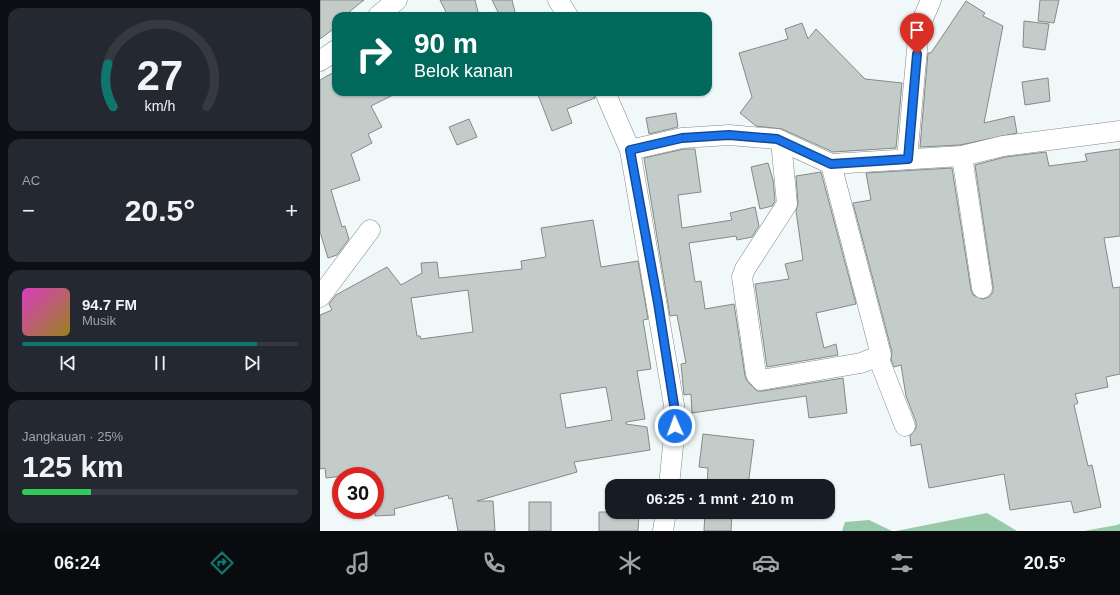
<!DOCTYPE html>
<html lang="id">
<meta charset="utf-8">
<style>
:root{--surface:#171b24;--page:#242831;--text:#f1f3f6;--muted:#9ea1a6;--line:#363941;--accent:#0f766e}
body{margin:0;font-family:Arial,sans-serif;background:var(--page);color:var(--text);height:100vh;display:flex;flex-direction:column;font-size:15px;white-space:nowrap}
*{box-sizing:border-box;margin:0}
p{font-size:13px;color:var(--muted)}
.icon{flex:none;width:22px;height:22px;fill:none;stroke:currentColor;stroke-width:2;stroke-linecap:round;stroke-linejoin:round}
.map{position:relative;flex:1;overflow:hidden}
.side{display:flex;flex-direction:column;gap:8px;padding:8px;background:#0d0f14;width:320px}
.side>*{flex:none}
.banner{position:absolute;left:12px;top:12px;width:380px;height:84px;border-radius:12px;box-shadow:0 1px 3px #0004;background:#00695c;color:#fff;overflow:hidden}
.speed{position:absolute;left:12px;top:467px;display:flex;gap:8px;font-size:20px;font-weight:700;text-align:center}
.speed>*{display:grid;place-content:center;width:52px;height:52px;border-radius:50%;background:var(--surface);box-shadow:0 1px 3px #0004;line-height:1}
.speed .limit{border:6px solid #d22;background:#fff;color:#111}
.pin{position:absolute;display:grid;place-items:center;width:34px;height:34px;color:#fff;margin:-41px -17px;border-radius:50% 50% 50% 0;rotate:-45deg;box-shadow:0 0 4px #0007}
.pin .icon{rotate:45deg}
.me{position:absolute;width:44px;margin:-22px;rotate:358deg;stroke-linejoin:round;filter:drop-shadow(0 0 3px #0008)}
.turn{display:flex;align-items:center;gap:14px;height:84px;padding:0 16px;font-size:18px}
.turn .icon{width:52px;height:52px;stroke-width:2.5}
.turn b{display:block;font-size:28px;line-height:34px}
.big{font-size:30px;font-weight:600;line-height:1.1}
.side .widget{flex:1;display:flex;flex-direction:column;justify-content:center;gap:6px;min-width:0;padding:0 14px;border-radius:12px;background:var(--page)}
.side .dial{align-items:center;gap:0}
.dial svg{height:104px;overflow:visible;fill:none;stroke:var(--line);stroke-width:7;stroke-linecap:round;text-anchor:middle}
.dial text{fill:var(--text);stroke:none}
.song{display:flex;align-items:center;gap:12px}
.cover{width:48px;height:48px;border-radius:6px;background:linear-gradient(135deg,hsl(310 70% 55%),hsl(50 70% 35%))}
.played{height:4px;border-radius:2px;background:linear-gradient(90deg,var(--accent) 85%,var(--line) 85%)}
.keys{display:flex;justify-content:space-around;direction:ltr}
.heat{display:flex;justify-content:space-between;align-items:center;font-size:22px;direction:ltr}
.charge{height:6px;border-radius:3px;background:linear-gradient(90deg,#34c759 25%,var(--line) 0)}
.trip{position:absolute;left:285px;top:479px;width:230px;height:40px;border-radius:12px;background:var(--surface);box-shadow:0 1px 3px #0004;font-weight:600;line-height:40px;text-align:center}
.menu{display:flex;height:64px;justify-content:space-around;align-items:center;background:#090b0e;color:var(--muted)}
.menu .icon{width:28px;height:28px}
.menu .current{color:var(--accent)}
.menu b{font-size:18px;color:var(--text)}
main{display:flex;flex:1;min-height:0}
.map>svg:first-child{display:block}
.forest{fill:#98c9a8}
.building{fill:#c4ccca;stroke:#838a88;fill-rule:evenodd}
.lines{fill:none;stroke-linecap:round;stroke-linejoin:round}
.minor-casing{stroke:#81898a;stroke-width:21}
.minor{stroke:#fff;stroke-width:20}
.route-casing{stroke:#114b97;stroke-width:10}
.route{stroke:#1a73e8;stroke-width:7}
</style>
<main>
<section class="side">
<div class="widget dial"><svg viewBox="0 0 100 80">
<path d="M14 69A42 42 0 1 1 86 69"/>
<path d="M14 69A42 42 0 0 1 10 36" stroke="#0f766e"/>
<text x="50" y="56" font-size="32" font-weight="700">27</text>
<text x="50" y="72" font-size="11">km/h</text>
</svg></div>
<div class="widget"><p>AC</p>
<div class="heat"><a>−</a><b class="big">20.5°</b><a>+</a></div>
</div>
<div class="widget">
<div class="song"><i class="cover"></i><div><b>94.7 FM</b><p>Musik</p></div></div>
<div class="played"></div>
<div class="keys"><svg class="icon" aria-label="previous" viewBox="0 0 24 24"><path d="M18 5L8 12l10 7zM5 5v14"/></svg><svg class="icon" aria-label="pause" viewBox="0 0 24 24"><path d="M8 5v14M16 5v14"/></svg><svg class="icon" aria-label="next" viewBox="0 0 24 24"><path d="M6 5l10 7-10 7zM19 5v14"/></svg></div>
</div>
<div class="widget"><p>Jangkauan · 25%</p><b class="big">125 km</b><div class="charge"></div></div>
</section>
<div class="map">
<svg width="800" height="531" viewBox="0 0 800 531">
<rect width="100%" height="100%" fill="#f0f8f9"/>
<g class="forest">
<path d="M667 513 697 531H576Z"/>
<path d="M549 520 572 531H522L525 522Z"/>
<path d="M800 524V531H764L797 525Z"/>
</g>
<g class="building">
<path d="M0 0H44L24 16H16V27L0 39Z"/>
<path d="M120 0H155L159 16H128Z"/>
<path d="M172 0H192L196 16H180Z"/>
<path d="M720 0H739L734 23 718 21Z"/>
<path d="M646 1 665 13 663 16 683 26 664 123 694 116 697 133 640 145 600 147 608 53H611Z"/>
<path d="M704 21 729 24 725 50 703 47Z"/>
<path d="M482 23 488 39 496 29 545 79 582 83 576 148 513 152 462 129 436 126 420 113 432 97 419 53 468 39 465 29Z"/>
<path d="M16 71V92H79L51 106 62 127 48 134 52 143 31 154 40 180 11 190 22 227 25 226 29 239 17 255 8 258 0 232V80Z"/>
<path d="M728 78 730 101 705 105 702 82Z"/>
<path d="M217 92H274L275 98 247 109 252 123 232 131Z"/>
<path d="M356 113 358 127 329 134 326 118Z"/>
<path d="M149 119 157 137 137 145 129 127Z"/>
<path d="M364 149H375L381 192 358 195 362 228 412 220 410 213 435 207 439 226 432 237 417 240 416 236 369 243 375 282 381 281 385 309 414 304 425 376 427 381 437 391H443L523 378 527 413 489 418 486 396 372 413 371 394 364 395 361 364 366 363 357 315 350 316 324 158Z"/>
<path d="M800 149V236L784 238 793 288 800 287V374L786 377 788 387 755 394 758 403 754 405 768 466 772 465 781 507 754 513 751 501 690 510 684 474 609 488 601 444 591 446 590 436 596 428V422L586 396 581 365 574 367 571 359 572 352 533 203 551 200 546 173 632 168 651 290 653 295 663 299 669 297 673 292V286L655 165 685 157 726 152 729 166 767 161 765 154Z"/>
<path d="M448 163 453 180 455 201 452 206 440 209 431 167Z"/>
<path d="M501 172 536 304 496 313 504 348 516 344 518 355 447 367 435 284 469 279 465 264 483 260 476 211 478 203 476 176Z"/>
<path d="M273 220 281 267 318 261 328 319 323 320 331 369 317 371 325 419 306 422V424L327 427 330 450 254 462 257 472 157 501H173L175 531H138L132 498 129 499 128 495 74 509 75 515 55 516V472L6 478 5 468 0 469V315L12 310 9 304 16 295 67 267 81 285 102 273 101 263 117 262 119 278 202 269 201 261 226 257 221 228ZM148 290 153 332 101 339 100 336H97L91 298ZM286 387 292 420 246 428 240 394Z"/>
<path d="M383 434 434 440 428 486H387L388 468 379 467Z"/>
<rect x="209" y="502" width="22" height="29"/>
<path d="M279 512H319L318 531H279Z"/>
<path d="M385 512H412L411 531H384Z"/>
</g>
<g class="lines">
<g class="minor-casing">
<g id="minor">
<path d="M238 0 248 16"/>
<path d="M58 16 77 0"/>
<path d="M0 61 16 50"/>
<path d="M285 92 310 150 354 405 355 426 349 486"/>
<path d="M461 141 467 204 425 269 422 277 436 374 441 380 541 363 561 355 511 164"/>
<path d="M310 150 362 138 409 135 457 139 511 164 642 156 683 146 800 131"/>
<path d="M642 156 662 288"/>
<path d="M587 159 599 28 611 0"/>
<path d="M0 297 50 230"/>
<path d="M558 357 585 426"/>
<path d="M343 531 346 512"/>
</g>
</g>
<use href="#minor" class="minor"/>
</g>
<g class="lines">
<g class="route-casing">
<path id="route" d="M355 426 354 405 338 303 310 150 362 138 409 135 457 139 511 164 588 159 597 54"/>
</g>
<use href="#route" class="route"/>
</g>
</svg>
<div class="speed"><div class="limit">30</div></div>
<div class="pin" style="left:597px;top:54px;background:#d93025"><svg class="icon" aria-label="arrive" viewBox="0 0 24 24"><path d="M6 21V4h12l-3 4 3 4H6"/></svg></div>
<svg class="me" style="left:355px;top:426px" viewBox="-20 -20 40 40"><circle r="17" fill="#1a73e8" stroke="#fff" stroke-width="3"/><path d="M0-11L8 9 0 5-8 9z" fill="#fff"/></svg>
<div class="trip">06:25 · 1 mnt · 210 m</div>
<div class="banner">
<div class="turn"><svg class="icon" aria-label="right" viewBox="0 0 24 24"><path d="M7 20v-9h11M14 6l5 5-5 5"/></svg><div><b>90 m</b>Belok kanan</div></div>
</div>
</div>
</main>
<nav class="menu">
<b>06:24</b>
<svg class="icon current" aria-label="directions" viewBox="0 0 24 24"><path d="M12 3l9 9-9 9-9-9zM9 14v-3h6M13 9l2 2-2 2"/></svg>
<svg class="icon" aria-label="music" viewBox="0 0 24 24"><path d="M9 18V5l10-2v13"/><circle cx="6" cy="18" r="3"/><circle cx="16" cy="16" r="3"/></svg>
<svg class="icon" aria-label="phone" viewBox="0 0 24 24"><path d="M5 4h4l2 5-3 2q2 4 5 5l2-3 5 2v4C11 20 4 13 5 4z"/></svg>
<svg class="icon" aria-label="climate" viewBox="0 0 24 24"><path d="M12 3v18M4 7l16 10M4 17L20 7"/></svg>
<svg class="icon" aria-label="car" viewBox="0 0 24 24"><path d="M5 17H2v-5l4-1 3-4h7l3 4 3 1v5h-3M9 17h6M6 11h13"/><circle cx="7" cy="17" r="2"/><circle cx="17" cy="17" r="2"/></svg>
<svg class="icon" aria-label="filters" viewBox="0 0 24 24"><path d="M4 7h16M4 17h16"/><circle cx="9" cy="7" r="2"/><circle cx="15" cy="17" r="2"/></svg>
<b>20.5°</b>
</nav>
